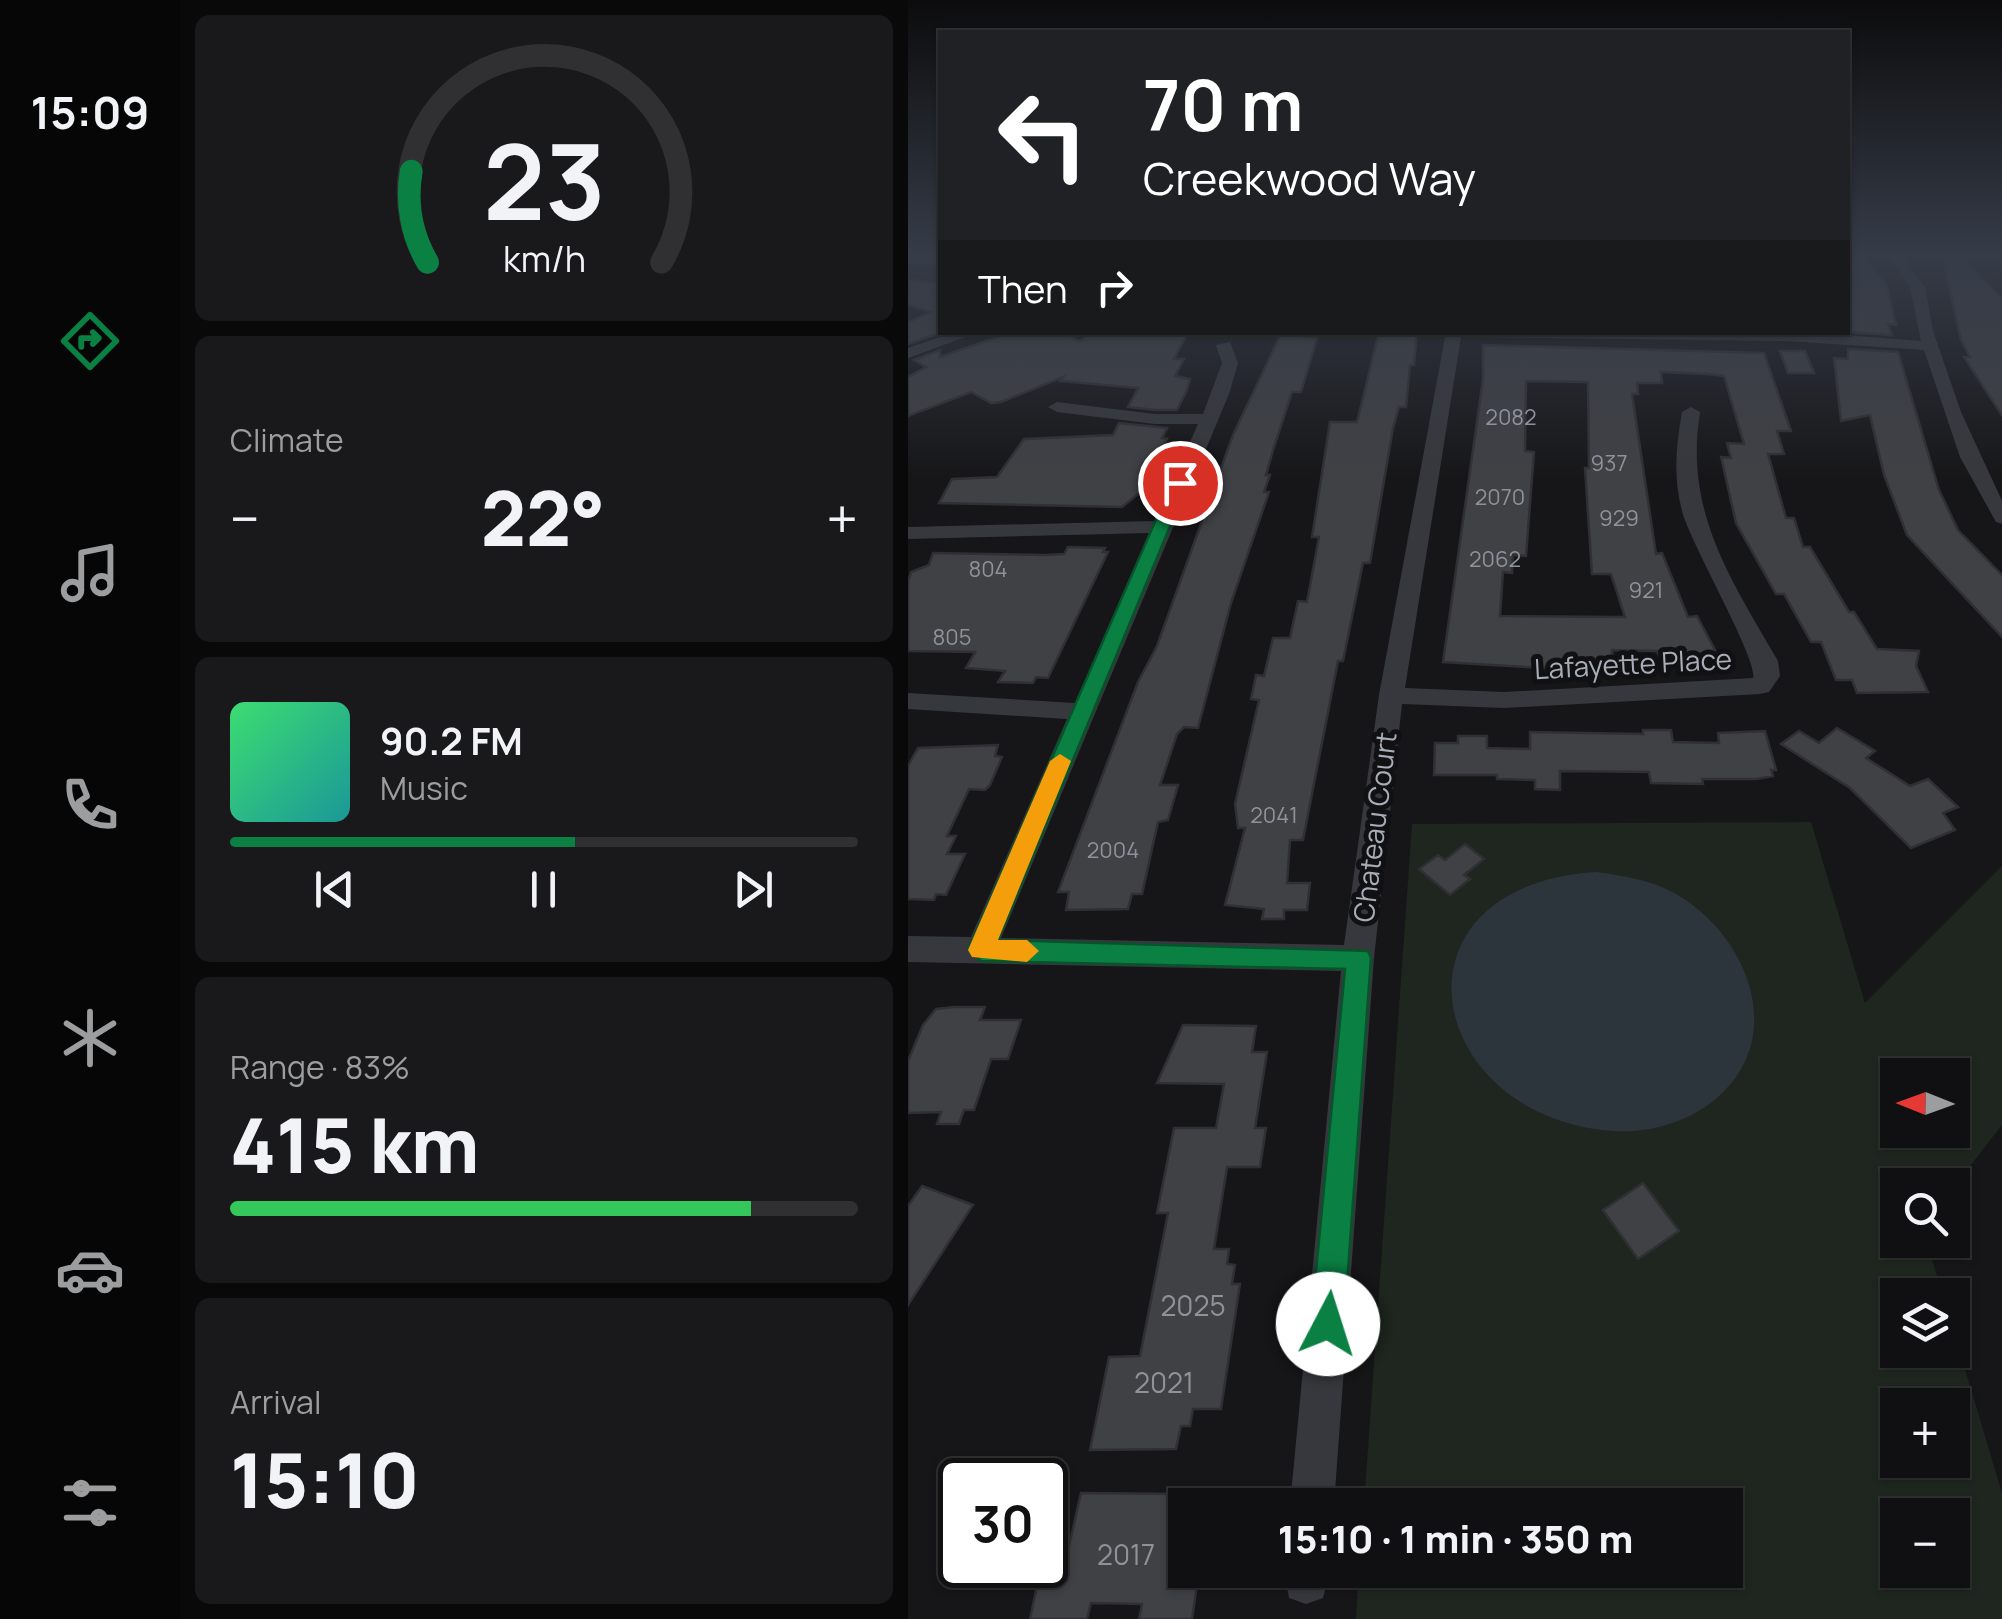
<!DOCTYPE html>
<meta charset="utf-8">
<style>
:root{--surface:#101012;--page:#19191b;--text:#f1f3f6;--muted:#9c9d9f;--line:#303032;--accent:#0b8043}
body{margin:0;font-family:Manrope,sans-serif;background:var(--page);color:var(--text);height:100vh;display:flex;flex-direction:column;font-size:38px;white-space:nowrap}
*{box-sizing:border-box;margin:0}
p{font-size:32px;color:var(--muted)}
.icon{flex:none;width:55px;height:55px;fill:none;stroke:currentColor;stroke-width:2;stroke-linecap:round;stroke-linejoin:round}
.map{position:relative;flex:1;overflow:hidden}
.panel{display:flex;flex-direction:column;gap:15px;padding:15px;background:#09090a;width:728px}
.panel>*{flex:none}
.guide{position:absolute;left:30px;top:30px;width:912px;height:305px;border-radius:0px;box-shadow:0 2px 8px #0004,0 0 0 2px var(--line);background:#202124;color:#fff;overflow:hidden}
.needle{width:65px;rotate:271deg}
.controls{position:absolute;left:972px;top:1058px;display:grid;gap:20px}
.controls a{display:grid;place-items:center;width:90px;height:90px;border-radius:0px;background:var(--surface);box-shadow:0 2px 8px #0004,0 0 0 2px var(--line);font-size:50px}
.speed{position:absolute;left:30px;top:1458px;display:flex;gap:20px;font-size:50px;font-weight:700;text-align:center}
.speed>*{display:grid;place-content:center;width:130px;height:130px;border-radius:50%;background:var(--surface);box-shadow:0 2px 8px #0004,0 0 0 2px var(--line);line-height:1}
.speed .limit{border:5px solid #111;border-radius:15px;background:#fff;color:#111}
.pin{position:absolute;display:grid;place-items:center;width:85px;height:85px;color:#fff;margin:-42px;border:5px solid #fff;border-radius:50%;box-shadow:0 2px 10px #0007}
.me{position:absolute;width:110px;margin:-55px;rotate:5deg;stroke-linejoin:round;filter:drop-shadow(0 0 8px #0008)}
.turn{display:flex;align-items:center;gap:35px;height:210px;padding:0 40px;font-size:45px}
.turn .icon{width:130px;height:130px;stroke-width:2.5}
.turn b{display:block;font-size:70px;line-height:85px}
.then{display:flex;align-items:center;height:95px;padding:0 40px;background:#0003;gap:20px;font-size:38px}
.big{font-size:75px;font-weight:800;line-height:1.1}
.panel .tile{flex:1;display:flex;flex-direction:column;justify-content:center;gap:15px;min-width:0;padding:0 35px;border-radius:15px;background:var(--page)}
.panel .dial{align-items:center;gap:0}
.dial svg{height:260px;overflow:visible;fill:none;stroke:var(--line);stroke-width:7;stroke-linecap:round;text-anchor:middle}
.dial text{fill:var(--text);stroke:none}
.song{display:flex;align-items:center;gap:30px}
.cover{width:120px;height:120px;border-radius:15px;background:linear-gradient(135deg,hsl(140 70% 55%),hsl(180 70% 35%))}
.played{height:10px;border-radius:5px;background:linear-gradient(90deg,var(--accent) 55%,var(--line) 55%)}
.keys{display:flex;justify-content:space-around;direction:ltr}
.heat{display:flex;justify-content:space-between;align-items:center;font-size:55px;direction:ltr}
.charge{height:15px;border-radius:8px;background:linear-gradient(90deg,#34c759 83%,var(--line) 0)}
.trip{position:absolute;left:260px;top:1488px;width:575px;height:100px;border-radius:0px;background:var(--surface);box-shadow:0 2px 8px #0004,0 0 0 2px var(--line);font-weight:800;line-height:100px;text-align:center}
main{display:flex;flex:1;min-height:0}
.dock{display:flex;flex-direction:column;width:180px;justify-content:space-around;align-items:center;background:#060607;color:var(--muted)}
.dock .icon{width:70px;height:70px}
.dock .selected{color:var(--accent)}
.dock b{font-size:45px;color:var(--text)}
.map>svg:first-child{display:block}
.green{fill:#1e261f;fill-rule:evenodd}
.water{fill:#2c353c}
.building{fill:#404145;stroke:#303034;stroke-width:2.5;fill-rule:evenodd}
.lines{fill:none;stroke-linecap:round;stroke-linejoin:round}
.minor{fill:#37383d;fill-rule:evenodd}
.route{fill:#0b8043;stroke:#07532c;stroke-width:2.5}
.slow{fill:#f59e0b}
.labels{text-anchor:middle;stroke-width:10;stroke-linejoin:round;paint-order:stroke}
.number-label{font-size:22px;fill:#8e929b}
.street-label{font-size:28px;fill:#a8adb8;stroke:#111113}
.near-number-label{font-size:28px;fill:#8e929b}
</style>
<main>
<nav class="dock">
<b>15:09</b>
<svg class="icon selected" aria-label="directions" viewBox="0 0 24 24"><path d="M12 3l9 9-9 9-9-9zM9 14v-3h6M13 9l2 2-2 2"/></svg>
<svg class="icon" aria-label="music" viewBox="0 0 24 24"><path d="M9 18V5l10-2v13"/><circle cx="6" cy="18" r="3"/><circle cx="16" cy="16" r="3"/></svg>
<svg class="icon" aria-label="phone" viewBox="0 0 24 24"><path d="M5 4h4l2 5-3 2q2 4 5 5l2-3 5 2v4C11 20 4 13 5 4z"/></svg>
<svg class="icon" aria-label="climate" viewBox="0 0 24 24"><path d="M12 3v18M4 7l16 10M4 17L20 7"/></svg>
<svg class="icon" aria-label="car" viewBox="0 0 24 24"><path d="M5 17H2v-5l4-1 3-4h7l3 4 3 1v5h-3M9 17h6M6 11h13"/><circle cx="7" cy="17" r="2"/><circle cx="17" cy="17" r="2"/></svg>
<svg class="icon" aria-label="filters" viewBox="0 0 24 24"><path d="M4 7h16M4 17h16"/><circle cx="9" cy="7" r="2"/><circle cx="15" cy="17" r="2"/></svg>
</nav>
<section class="panel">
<div class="tile dial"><svg viewBox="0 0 100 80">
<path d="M14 69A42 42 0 1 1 86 69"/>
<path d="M14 69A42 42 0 0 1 9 41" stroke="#0b8043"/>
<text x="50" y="56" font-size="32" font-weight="700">23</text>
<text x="50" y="72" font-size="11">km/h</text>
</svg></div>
<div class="tile"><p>Climate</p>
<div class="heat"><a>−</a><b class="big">22°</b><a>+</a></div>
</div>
<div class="tile">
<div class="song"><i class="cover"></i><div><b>90.2 FM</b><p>Music</p></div></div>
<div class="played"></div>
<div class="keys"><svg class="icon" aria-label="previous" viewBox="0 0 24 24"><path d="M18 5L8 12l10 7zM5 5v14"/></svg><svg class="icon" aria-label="pause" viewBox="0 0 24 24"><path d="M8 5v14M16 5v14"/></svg><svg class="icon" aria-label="next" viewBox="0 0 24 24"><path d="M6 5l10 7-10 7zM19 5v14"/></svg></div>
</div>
<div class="tile"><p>Range · 83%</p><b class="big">415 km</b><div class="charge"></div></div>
<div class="tile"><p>Arrival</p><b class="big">15:10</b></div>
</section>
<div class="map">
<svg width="1095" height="1619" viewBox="0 0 1095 1619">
<rect width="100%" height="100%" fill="#161618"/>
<path class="green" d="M903 822 957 1003 1094 866V1125L1045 1188 990 1185V1240H1018L1035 1295H990V1350H1045V1329L1094 1493V1619H448L451 1570H818V1505H456L504 824ZM990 1075H1045V1130H990ZM990 1405H1045V1460H990ZM990 1515H1045V1570H990Z"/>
<path class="water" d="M688 872C716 876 744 880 768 894 838 934 880 1034 811 1096 784 1121 741 1134 706 1131 515 1118 472 886 688 872Z"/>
<g class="building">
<path d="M940 254H952L978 283 988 325 980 324 984 335 940 332V281H944Z"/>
<path d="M1035 259H1056L1095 299V417L1056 357H1062L1053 340Z"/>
<path d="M0 279 32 284V333L0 344V322L23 312 0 305Z"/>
<path d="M104 332H154L172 341 183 332H280L266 359H276L267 376 282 379 279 390 269 410H247L220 407 230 388 152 381 155 377 93 402 83 403 63 392 0 416V377L18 367 6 360 32 350V357Z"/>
<path d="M471 332H509L506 365H502L498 407H491L485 428 462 563H455L435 661H430L395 840H382L379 883H402L399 910H376V919H354L356 909 317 905 337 828H330L327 804 351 700 343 699 348 675 356 676 365 638H382L390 601 399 602 411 537H404L422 422H449Z"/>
<path d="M373 334 409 338 393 392H384L365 450 358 475H362L356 492H361L323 603 290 728 276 727 269 734 252 785H270L260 820 250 822 234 894H224L220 909 158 910 161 892H150L230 682 249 646 325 435Z"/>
<path d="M575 345 856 353 883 431H869L876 454H860L878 518H886L895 547H902L941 612H946L969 649 1011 651 1008 666 1020 692 949 693 944 680H928L913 642H903L876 594H868L828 523 813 457 823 458 819 443 836 444 816 376 799 374 753 372 754 383H729L730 394H724L748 554 754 553 780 617 789 616 808 652 753 660 749 651 704 650 705 662 644 661V667L633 668 535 662 575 379ZM618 381 680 382 681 468H677L684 574H703L717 617 592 616 595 572 604 573 605 555 618 556 626 452 617 451Z"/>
<path d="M940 349 990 352 1031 490 1050 530 1095 576V638L999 535 976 475 962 415 933 421 926 358 940 359Z"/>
<path d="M872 351H897L906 373H880Z"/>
<path d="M211 423 259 428 254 438 259 439 233 492 214 507 31 503 44 479 89 477 116 439 205 435Z"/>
<path d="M160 547 197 548 195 552H200L140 678 128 677 125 683 90 682 97 671 58 668 67 652 0 651V581L3 572 21 565 25 553 138 555 156 554Z"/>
<path d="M929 728 967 751 958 758 1002 786 1020 779 1050 807 1035 813 1047 830 1003 848 942 788 873 744 891 731 911 743Z"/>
<path d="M735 730H763L765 742 811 743 810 733 857 731 868 770H863L865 776 849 779H794L795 784 743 783 741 772 652 771V790L627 789V780L589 779V775H526L527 743H550V736H579V748L622 749V732L735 734Z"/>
<path d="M90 745 87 756 94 757 82 785 77 790 61 789 39 836H48L39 854H57L38 895 28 894 26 900 0 899V766L10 748Z"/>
<path d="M557 844 576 859 556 875 562 879 542 895 511 869 530 855 537 860Z"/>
<path d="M46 1007H77L72 1020H113L100 1059H83L66 1110H56L51 1124H29L33 1112 0 1113V1061L15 1025 28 1009Z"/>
<path d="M275 1025 348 1026 344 1052H359L347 1128H358L352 1167H319L306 1249H321L319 1264 327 1265 324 1284H332L313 1409H285L282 1426H273L268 1449 182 1450 201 1357 232 1356 260 1213H249L266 1128H308L316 1084 249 1083Z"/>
<path d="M735 1183 771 1231 730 1259 695 1210Z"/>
<path d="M14 1186 65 1205 0 1305V1206Z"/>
<path d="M173 1493 270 1494 262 1542H278V1570H291L284 1619H231L234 1604 183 1603 179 1619H122L133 1568H156Z"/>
</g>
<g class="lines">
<g class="minor">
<path d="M978 254H993L1017 287 1025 331 1053 412 1095 503V524L1088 522 1052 457 1016 350 879 341 553 337 497 688 596 692 845 678C851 661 783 545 774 511 765 477 768 446 774 412L783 407 792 412C776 511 822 578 870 661L872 676 861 692 852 694 596 708 494 704 466 958 426 1505H382L433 971 0 962V936L63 937 159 719 0 709V693L167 703 242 533 0 539V527L247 521 290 424H247L149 412 140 407 149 402 247 414H295L314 363 308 345 322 342 330 363 321 394 93 938 436 945 471 695 538 332H896L1013 341 1002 287Z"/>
<path d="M0 256 32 258V264H0Z"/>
<path d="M47 332H71L0 358V348Z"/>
<path d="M376 1570H422L415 1598 398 1604 381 1598Z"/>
</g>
</g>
<linearGradient id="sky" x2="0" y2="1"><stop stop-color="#0c0c0d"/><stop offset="0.53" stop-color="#363c48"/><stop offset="1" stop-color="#363c48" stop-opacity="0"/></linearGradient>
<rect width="1095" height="481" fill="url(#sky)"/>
<path class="route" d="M272 478 280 483 90 940 460 951 463 958 436 1324 432 1336 420 1341 408 1336 403 1324 437 969 73 961 60 950 264 483Z"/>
<path class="slow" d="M152 754 163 761 90 940H119L131 951 119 962 64 957 60 950 142 761Z"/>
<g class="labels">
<g class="number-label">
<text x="603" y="425">2082</text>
<text x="701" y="471">937</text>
<text x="592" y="505">2070</text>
<text x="711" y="526">929</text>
<text x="587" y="567">2062</text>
<text x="80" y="577">804</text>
<text x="738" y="598">921</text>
<text x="44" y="645">805</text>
<text x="366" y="823">2041</text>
<text x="205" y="858">2004</text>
</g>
<g class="street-label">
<text transform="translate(725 664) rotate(-3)" y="10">Lafayette Place</text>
<text transform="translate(467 827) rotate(-83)" y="10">Chateau Court</text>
</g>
<g class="near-number-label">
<text x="285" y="1316">2025</text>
<text x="256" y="1393">2021</text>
<text x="218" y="1565">2017</text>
</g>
</g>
</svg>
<div class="controls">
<a><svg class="needle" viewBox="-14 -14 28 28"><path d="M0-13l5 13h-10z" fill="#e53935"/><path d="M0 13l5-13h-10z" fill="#9c9d9f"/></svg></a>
<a><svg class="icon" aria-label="search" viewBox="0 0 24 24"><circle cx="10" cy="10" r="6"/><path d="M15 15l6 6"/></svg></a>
<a><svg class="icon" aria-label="layers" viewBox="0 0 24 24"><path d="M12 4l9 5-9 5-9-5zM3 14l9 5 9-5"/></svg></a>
<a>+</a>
<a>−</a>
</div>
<div class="speed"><div class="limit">30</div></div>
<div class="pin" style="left:272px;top:483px;background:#d93025"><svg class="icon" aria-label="arrive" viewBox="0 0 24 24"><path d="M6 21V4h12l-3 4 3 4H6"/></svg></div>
<svg class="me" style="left:420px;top:1324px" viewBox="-20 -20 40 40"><circle r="19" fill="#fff"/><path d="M0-13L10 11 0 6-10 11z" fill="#0b8043"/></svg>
<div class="trip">15:10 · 1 min · 350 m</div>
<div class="guide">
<div class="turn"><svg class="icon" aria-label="left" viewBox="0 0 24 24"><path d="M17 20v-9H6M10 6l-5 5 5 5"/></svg><div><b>70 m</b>Creekwood Way</div></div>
<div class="then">Then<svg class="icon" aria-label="right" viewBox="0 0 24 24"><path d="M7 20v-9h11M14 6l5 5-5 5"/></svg></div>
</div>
</div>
</main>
